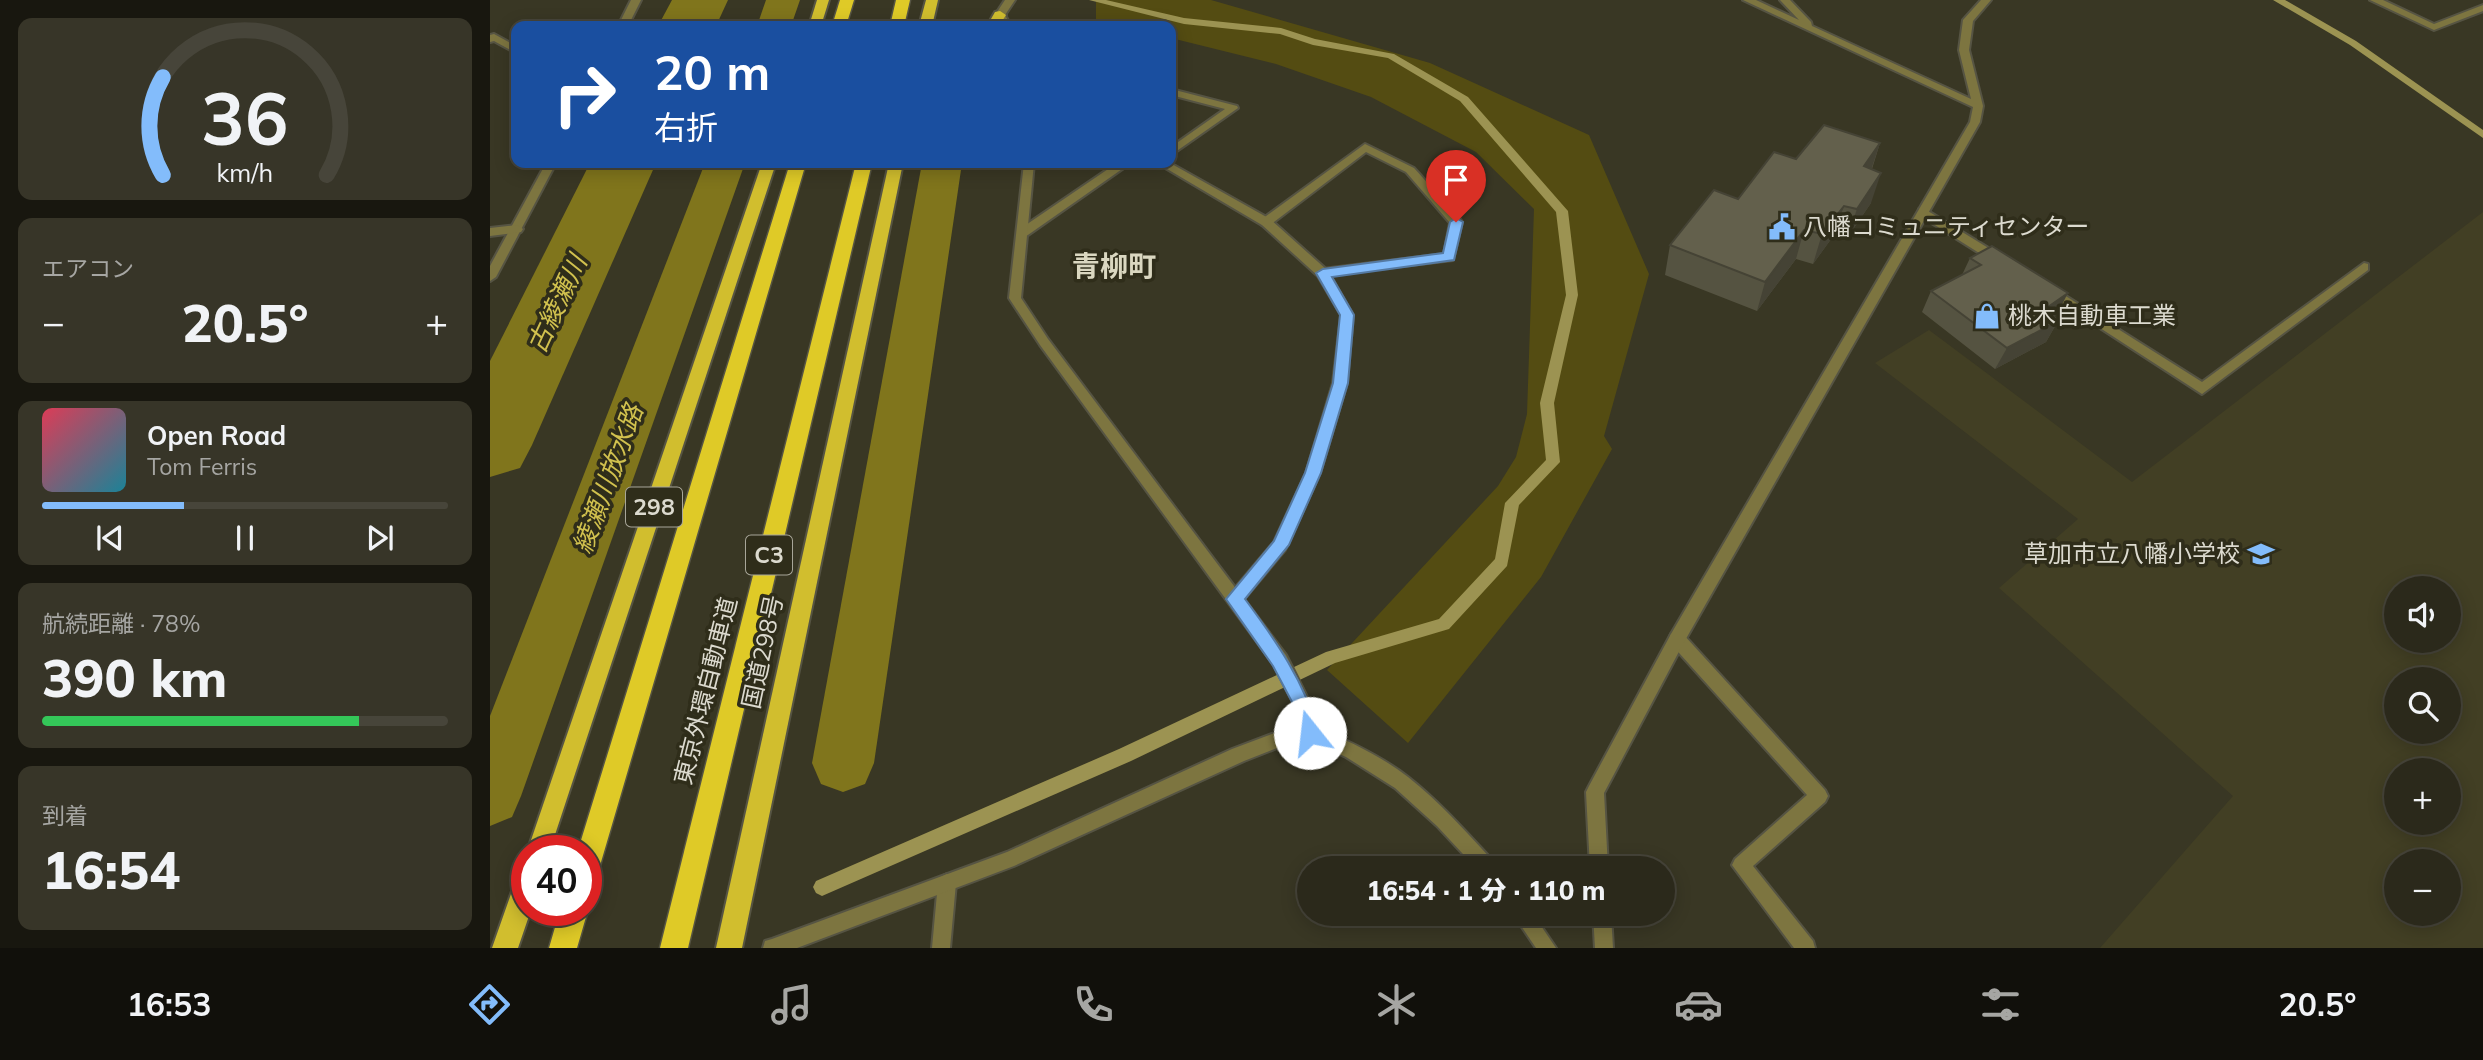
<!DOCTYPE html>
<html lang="ja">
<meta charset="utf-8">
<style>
:root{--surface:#2b291b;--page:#373528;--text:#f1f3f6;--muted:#a6a6a3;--line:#47453a;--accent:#83bcfb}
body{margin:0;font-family:Mulish,"Noto Sans JP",sans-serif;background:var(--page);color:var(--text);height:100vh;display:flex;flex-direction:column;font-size:26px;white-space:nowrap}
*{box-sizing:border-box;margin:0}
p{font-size:23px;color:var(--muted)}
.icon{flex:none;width:38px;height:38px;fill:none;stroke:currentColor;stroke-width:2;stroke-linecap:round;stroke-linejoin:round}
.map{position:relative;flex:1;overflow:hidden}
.drawer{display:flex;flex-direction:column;gap:18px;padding:18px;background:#18170f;width:490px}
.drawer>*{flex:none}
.top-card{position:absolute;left:21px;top:21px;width:665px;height:147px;border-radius:14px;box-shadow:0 4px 18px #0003,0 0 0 2px var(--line);background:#1a4fa0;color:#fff;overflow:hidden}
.controls{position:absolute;left:1894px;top:576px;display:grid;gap:14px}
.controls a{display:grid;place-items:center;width:77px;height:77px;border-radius:50%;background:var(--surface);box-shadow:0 4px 18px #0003,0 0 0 2px var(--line);font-size:35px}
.speed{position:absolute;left:21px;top:835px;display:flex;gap:14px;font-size:35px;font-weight:700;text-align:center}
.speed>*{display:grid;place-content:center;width:91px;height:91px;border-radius:50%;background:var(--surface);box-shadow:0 4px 18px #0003,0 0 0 2px var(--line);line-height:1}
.speed .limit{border:10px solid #d22;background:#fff;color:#111}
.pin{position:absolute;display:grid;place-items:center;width:60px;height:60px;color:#fff;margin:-72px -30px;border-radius:50% 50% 50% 0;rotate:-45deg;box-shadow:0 0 7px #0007}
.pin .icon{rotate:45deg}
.me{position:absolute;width:77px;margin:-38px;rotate:344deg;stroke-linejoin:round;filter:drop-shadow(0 0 5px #0008)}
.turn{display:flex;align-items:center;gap:24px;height:147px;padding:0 28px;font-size:32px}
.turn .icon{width:91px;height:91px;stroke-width:2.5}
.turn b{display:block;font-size:49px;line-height:60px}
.big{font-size:52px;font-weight:800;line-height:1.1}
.drawer .tile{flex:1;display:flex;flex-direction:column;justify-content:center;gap:10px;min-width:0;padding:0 24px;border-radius:14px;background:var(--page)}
.drawer .dial{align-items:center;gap:0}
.dial svg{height:182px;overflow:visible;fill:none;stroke:var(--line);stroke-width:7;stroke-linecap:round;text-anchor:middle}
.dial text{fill:var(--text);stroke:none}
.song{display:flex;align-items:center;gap:21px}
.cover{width:84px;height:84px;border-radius:10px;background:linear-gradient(135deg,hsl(350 70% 55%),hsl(190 70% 35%))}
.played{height:7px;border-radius:4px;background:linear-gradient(90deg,var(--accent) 35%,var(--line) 35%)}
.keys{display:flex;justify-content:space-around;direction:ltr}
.heat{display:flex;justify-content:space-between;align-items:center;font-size:38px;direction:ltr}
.charge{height:10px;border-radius:5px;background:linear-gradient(90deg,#34c759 78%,var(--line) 0)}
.trip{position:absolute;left:807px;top:856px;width:378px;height:70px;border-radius:35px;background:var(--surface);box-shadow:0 4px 18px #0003,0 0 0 2px var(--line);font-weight:800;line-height:70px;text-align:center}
.menu{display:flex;height:112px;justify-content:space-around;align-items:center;background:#11100b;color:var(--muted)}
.menu .icon{width:49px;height:49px}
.menu .on{color:var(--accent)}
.menu b{font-size:32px;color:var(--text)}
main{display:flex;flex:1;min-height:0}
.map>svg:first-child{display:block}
.built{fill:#423f24;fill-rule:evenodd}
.green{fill:#544c12}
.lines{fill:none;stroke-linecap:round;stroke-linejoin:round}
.stream{fill:#9c9352;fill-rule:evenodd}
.canal{fill:#80751c;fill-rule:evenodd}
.river{fill:#80751c;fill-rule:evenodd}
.service-casing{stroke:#565443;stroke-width:4}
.minor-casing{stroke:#565443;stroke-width:4}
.tertiary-casing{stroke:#565443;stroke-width:4}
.trunk-casing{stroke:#565443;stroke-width:4}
.motorway-casing{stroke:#565443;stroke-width:3}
.service{fill:#7d7540;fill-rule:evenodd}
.minor{fill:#7d7540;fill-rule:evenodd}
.tertiary{fill:#7d7540;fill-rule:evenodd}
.trunk{fill:#d1be2e;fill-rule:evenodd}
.motorway{fill:#dfca27;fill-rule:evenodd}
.wall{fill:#555341}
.shaded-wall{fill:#454335}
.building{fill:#63604c;stroke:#454335;stroke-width:2}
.route{fill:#83bcfb;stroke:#557aa3;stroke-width:2}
.labels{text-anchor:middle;stroke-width:7;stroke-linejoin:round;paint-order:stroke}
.shield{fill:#2f2d1a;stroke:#a8a699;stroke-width:2}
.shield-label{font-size:23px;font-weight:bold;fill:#dcdacf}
.poi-label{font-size:24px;fill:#dcdacf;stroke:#2f2d1a;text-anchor:start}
.street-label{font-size:24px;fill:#dcdacf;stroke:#2f2d1a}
.water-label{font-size:26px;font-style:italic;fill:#d1c14e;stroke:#2f2d1a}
.quarter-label{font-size:28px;font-weight:bold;fill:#dad7c0;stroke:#2f2d1a}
</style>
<main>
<section class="drawer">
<div class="tile dial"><svg viewBox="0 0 100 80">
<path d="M14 69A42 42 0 1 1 86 69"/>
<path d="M14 69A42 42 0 0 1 14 26" stroke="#83bcfb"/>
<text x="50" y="56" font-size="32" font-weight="700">36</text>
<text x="50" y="72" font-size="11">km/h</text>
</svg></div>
<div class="tile"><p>エアコン</p>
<div class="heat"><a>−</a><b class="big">20.5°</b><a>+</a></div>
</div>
<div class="tile">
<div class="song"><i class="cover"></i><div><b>Open Road</b><p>Tom Ferris</p></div></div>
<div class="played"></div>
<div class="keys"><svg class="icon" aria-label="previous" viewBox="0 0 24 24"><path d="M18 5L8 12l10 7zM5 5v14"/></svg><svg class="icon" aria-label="pause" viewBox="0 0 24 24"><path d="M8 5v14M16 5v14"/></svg><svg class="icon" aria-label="next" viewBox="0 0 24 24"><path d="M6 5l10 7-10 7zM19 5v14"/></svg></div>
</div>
<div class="tile"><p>航続距離 · 78%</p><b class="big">390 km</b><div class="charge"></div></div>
<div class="tile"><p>到着</p><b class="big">16:54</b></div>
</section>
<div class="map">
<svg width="1993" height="948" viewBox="0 0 1993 948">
<rect width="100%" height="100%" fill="#393724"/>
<path class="built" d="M1993 212V948H1610L1743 796 1509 588 1588 519 1385 363 1439 330 1642 482ZM1906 588H1958V640H1906ZM1906 679H1958V732H1906ZM1906 770H1958V822H1906ZM1906 861H1958V914H1906Z"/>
<path class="green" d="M606 0H721L940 63 1099 135 1159 274 1114 436 1122 449 1051 577 918 743 837 670 1008 486 1026 457 1037 414 1044 209 986 152 881 97 786 64 681 38V26H636L606 19Z"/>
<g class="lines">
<g class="stream">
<path d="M599 0H616L694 18 791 28 825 39 904 54 978 97 1078 211 1088 295 1064 403 1070 462 1029 505 1017 566 959 629 845 663 641 761 332 896 326 893 323 887 326 881 629 749 836 652 949 619 1005 559 1015 503 1056 460 1050 403 1076 295 1066 212 970 101 898 58 823 45 790 34 694 24Z"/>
<path d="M1783 0H1795L1866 41 1993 130V138L1860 45Z"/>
</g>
<g class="canal">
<path d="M276 0H310L301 26H267Z"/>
<path d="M215 163H255L31 796 22 817 0 826V716Z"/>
<path d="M432 163H472L384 763 375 784 353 792 331 784 322 763Z"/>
</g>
<g class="river">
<path d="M182 0H238L226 26H168Z"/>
<path d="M100 163H166L42 445 30 468 0 477V361Z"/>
</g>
<g class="service-casing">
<g id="service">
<path d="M1880 0H1893L1944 24 1993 5V11L1944 30Z"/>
<path d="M875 144 924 168 970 219 972 222 963 260 829 276 827 273 833 269 954 254 960 223 916 172 876 152 780 225H772V219Z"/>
<path d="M1433 208 1513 257V263H1505L1429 215V209Z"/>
<path d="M1874 263 1878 264V270L1712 394 1553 291 1559 287 1563 288 1712 382Z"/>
<path d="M1187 632 1193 634 1335 790 1338 796 1335 802 1263 866 1323 941 1325 948H1304L1242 865 1245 859 1317 795 1181 644 1179 639 1181 634Z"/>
</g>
</g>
<g class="minor-casing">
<g id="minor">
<path d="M141 0H151L138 26H128Z"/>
<path d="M515 0H525L515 15 521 26H511L505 15Z"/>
<path d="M1253 0H1266L1309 20 1290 0H1300L1321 22 1322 26 1481 99 1469 50 1473 20 1491 0H1501L1483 21 1479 50 1493 106 1490 122 1193 644 1114 793 1118 868H1100L1096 792 1099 786 1181 634 1480 122 1483 107Z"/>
<path d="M4 34 26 46V53L4 41 0 42V35Z"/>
<path d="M681 89 747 106 748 108 681 155V147L735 109 681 95Z"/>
<path d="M56 163H66L6 277 0 281V266Z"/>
<path d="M627 163H652L647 166 635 167 535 237H527V231Z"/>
<path d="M667 163H680L780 219 837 270 863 315 857 383 830 473 795 550 750 604 745 606 740 604 737 599 740 594 784 542 816 473 843 383 851 315 828 276 772 225Z"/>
<path d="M457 874 463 877 466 883 460 948H442L448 883 451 877Z"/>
<path d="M1103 914H1121L1123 948H1105Z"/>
</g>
</g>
<g class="tertiary-casing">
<g id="tertiary">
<path d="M534 163H544L531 298 558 339 796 655 819 701 827 728C859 741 891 756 918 777 950 802 977 833 1004 862L1007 868H986L947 826 905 788 856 757 820 741 787 748 754 761 524 866 307 948H273L275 941 282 939 517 852 742 749 787 732 810 727 803 702 784 665 550 345 519 298Z"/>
<path d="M27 225 33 229 31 232 0 236V228Z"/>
<path d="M1023 914H1043L1066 948H1046Z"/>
</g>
</g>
<g class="trunk-casing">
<g id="trunk">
<path d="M327 0H339L331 26H319Z"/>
<path d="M436 0H448L442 26H429Z"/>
<path d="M510 11 516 15 509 26H497L505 12Z"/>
<path d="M272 163H286L60 850 37 852Z"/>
<path d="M399 163H413L252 948H226Z"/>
<path d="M37 871V910H41L28 948H2L28 874Z"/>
</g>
</g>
<g class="motorway-casing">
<g id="motorway">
<path d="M350 0H364L356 26H342Z"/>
<path d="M406 0H420L414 26H400Z"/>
<path d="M300 163H316L109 869 106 879 96 882V850H88Z"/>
<path d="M366 163H382L198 948H170Z"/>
<path d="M96 906 98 910 87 948H59L70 910H96Z"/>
</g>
</g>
<use href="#service" class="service"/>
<use href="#minor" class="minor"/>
<use href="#tertiary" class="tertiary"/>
<use href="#trunk" class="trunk"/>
<use href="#motorway" class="motorway"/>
</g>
<g class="wall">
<path d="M1390 143 1382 169 1381 203 1357 238 1344 235 1323 264 1306 259 1267 311 1175 275 1180 245 1306 159Z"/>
<path d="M1480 258 1567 314 1563 317 1568 321 1556 342 1505 369 1432 312 1441 291 1472 275Z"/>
</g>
<g class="shaded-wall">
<path d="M1390 143 1380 173 1374 166Z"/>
<path d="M1391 173 1381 203 1357 238 1367 209Z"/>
<path d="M1354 206 1344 235 1323 264 1332 234Z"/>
<path d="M1314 230 1306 259 1267 311 1275 282Z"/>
<path d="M1578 293 1567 314 1543 330 1555 309Z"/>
<path d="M1568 321 1556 342 1505 369 1517 348Z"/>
</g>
<g class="building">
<path d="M1334 125 1390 143 1374 166 1391 173 1367 209 1354 206 1332 234 1314 230 1275 282 1180 245 1224 190 1248 199 1284 152 1306 159Z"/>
<path d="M1502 246 1578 293 1555 309 1568 321 1517 348 1441 291 1491 265 1480 258Z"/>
</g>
<path class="route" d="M966 218 973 222 964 260 842 277 864 315 858 383 831 473 799 545 755 599C787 642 814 681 829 733L827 740 820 742 813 740 802 702 783 666 736 599 784 541 815 473 843 383 850 315 826 273 833 269 953 253 960 222Z"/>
<defs>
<g id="civic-bare" transform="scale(2.1)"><path d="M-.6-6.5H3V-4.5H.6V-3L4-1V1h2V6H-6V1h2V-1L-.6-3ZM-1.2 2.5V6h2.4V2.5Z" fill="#83bcfb" stroke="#2f2d1a" stroke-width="2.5" paint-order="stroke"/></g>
<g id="shop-bare" transform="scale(2.1)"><path d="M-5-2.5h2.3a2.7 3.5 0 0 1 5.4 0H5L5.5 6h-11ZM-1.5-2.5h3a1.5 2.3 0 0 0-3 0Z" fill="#83bcfb" stroke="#2f2d1a" stroke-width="2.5" paint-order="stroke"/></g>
<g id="school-bare" transform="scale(2.1)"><path d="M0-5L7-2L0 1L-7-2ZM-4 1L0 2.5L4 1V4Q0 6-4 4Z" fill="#83bcfb" stroke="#2f2d1a" stroke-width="2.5" paint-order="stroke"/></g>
</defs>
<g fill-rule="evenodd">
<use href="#civic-bare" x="1292" y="227"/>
<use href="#shop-bare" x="1497" y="316"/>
<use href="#school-bare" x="1771" y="554"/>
</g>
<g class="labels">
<g class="shield">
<rect x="136" y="487.5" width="56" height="39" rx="5"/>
<rect x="256" y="535.5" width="46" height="39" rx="5"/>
</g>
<g class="shield-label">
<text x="164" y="515">298</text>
<text x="279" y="563">C3</text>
</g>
<g class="poi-label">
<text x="1313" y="235">八幡コミュニティセンター</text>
<text x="1518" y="324">桃木自動車工業</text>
<text x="1750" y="562" text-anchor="end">草加市立八幡小学校</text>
</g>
<g class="street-label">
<text transform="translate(273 652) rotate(-78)" y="8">国道298号</text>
<text transform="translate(216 691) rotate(-76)" y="8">東京外環自動車道</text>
</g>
<g class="water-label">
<text transform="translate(67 304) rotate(-65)" y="9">古綾瀬川</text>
<text transform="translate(118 479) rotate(-70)" y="9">綾瀬川放水路</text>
</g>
<g class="quarter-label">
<text x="624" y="276">青柳町</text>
</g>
</g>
</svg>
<div class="controls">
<a><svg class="icon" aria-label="sound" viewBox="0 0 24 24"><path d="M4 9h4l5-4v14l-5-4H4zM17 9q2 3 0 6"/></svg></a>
<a><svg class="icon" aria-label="search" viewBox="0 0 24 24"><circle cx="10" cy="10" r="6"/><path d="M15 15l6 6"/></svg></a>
<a>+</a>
<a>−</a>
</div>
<div class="speed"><div class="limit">40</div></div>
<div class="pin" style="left:966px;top:222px;background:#d93025"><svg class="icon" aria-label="arrive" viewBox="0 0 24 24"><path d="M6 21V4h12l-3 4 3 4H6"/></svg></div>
<svg class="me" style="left:820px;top:733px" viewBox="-20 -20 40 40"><circle r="19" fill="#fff"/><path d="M0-13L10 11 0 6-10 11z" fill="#83bcfb"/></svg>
<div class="trip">16:54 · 1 分 · 110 m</div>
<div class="top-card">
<div class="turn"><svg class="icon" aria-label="right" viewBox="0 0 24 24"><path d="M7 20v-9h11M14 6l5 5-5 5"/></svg><div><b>20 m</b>右折</div></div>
</div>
</div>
</main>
<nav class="menu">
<b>16:53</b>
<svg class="icon on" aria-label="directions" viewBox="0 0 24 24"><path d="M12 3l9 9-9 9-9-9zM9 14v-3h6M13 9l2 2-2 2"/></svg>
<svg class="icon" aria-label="music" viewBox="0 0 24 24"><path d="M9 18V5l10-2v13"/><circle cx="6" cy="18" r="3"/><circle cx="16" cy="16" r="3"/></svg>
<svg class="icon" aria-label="phone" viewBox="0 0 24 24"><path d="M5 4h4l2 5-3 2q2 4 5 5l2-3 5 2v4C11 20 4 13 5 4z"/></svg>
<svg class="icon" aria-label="climate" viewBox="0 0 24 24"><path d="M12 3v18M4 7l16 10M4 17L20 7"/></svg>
<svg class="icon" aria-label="car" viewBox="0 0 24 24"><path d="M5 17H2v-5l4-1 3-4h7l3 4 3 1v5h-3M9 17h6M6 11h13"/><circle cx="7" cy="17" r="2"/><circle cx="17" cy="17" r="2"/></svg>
<svg class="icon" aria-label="filters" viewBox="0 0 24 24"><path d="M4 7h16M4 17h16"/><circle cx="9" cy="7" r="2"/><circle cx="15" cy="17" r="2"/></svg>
<b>20.5°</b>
</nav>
